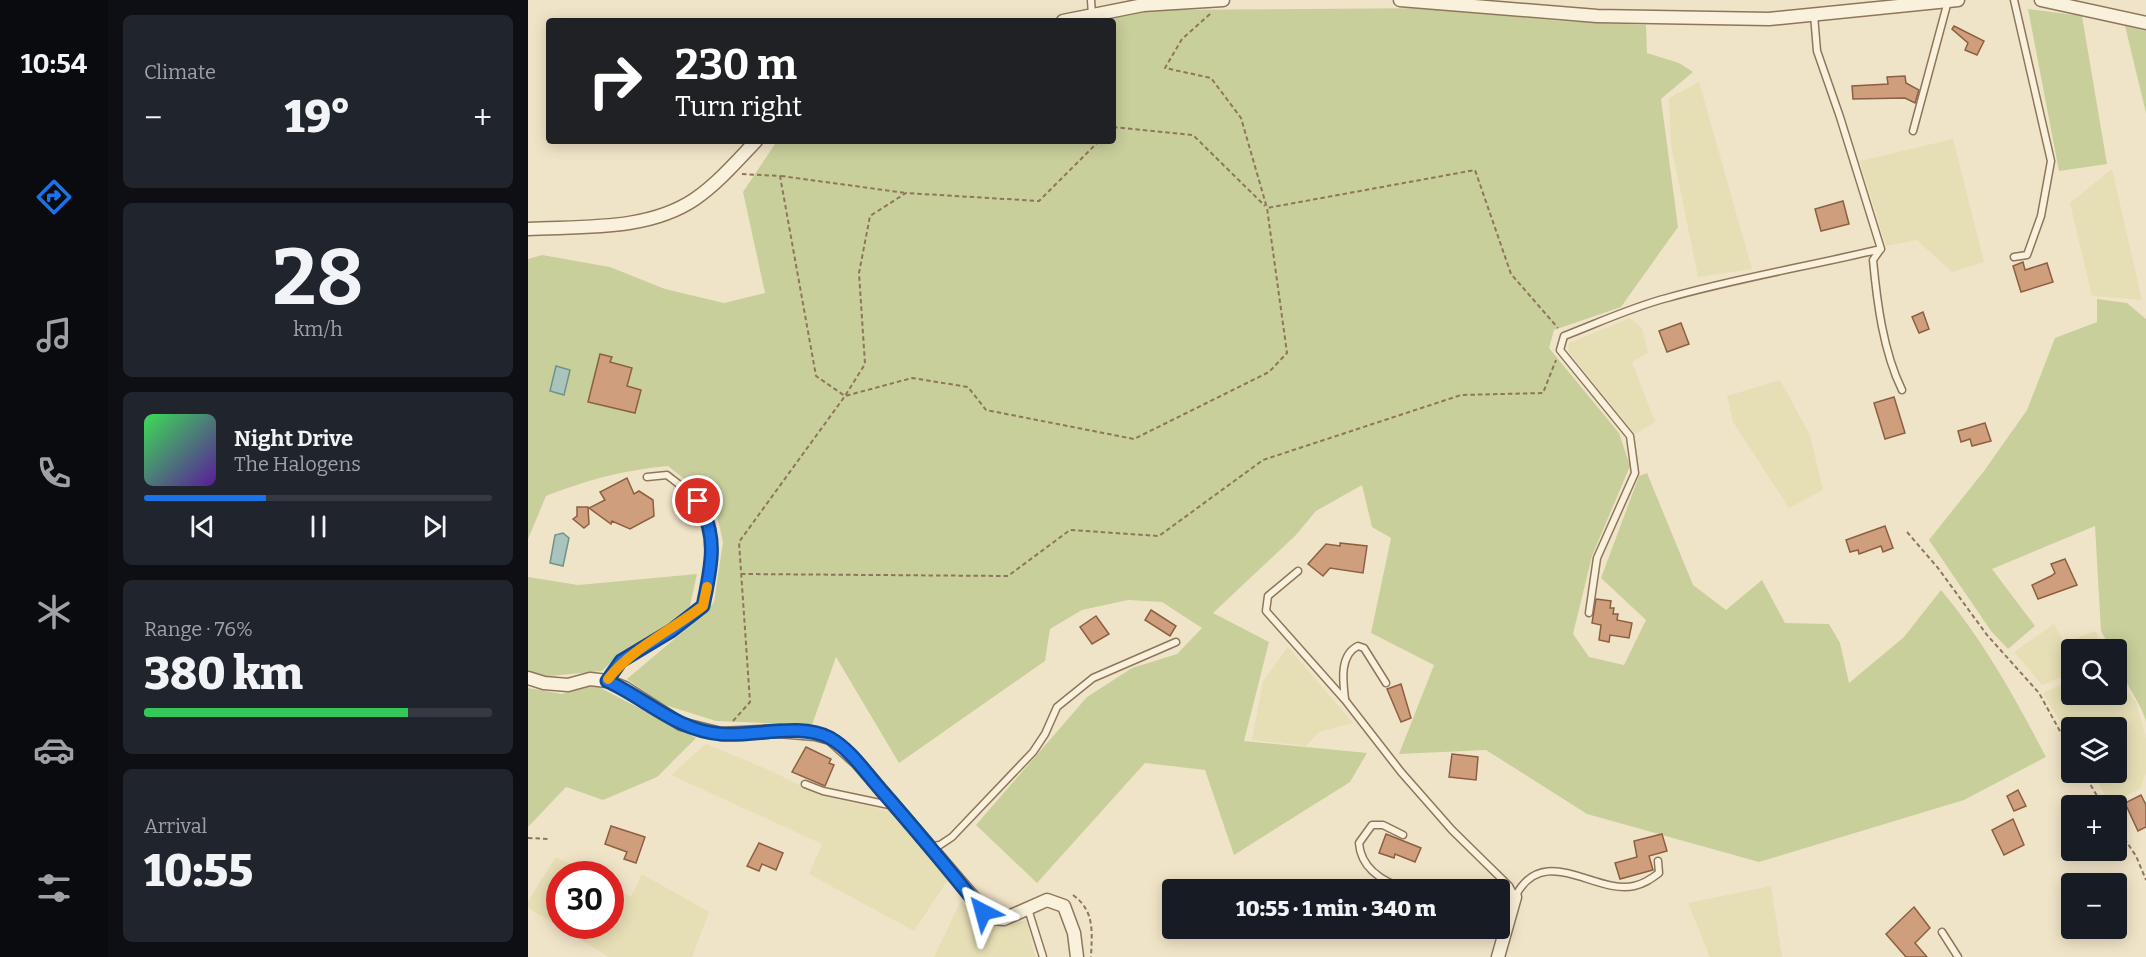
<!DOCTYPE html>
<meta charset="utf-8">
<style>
:root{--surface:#171b24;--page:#20242c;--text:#f1f3f6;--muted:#9ea1a6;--line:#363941;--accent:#1a73e8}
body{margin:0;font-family:Bitter,serif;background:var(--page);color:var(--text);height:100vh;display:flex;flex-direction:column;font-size:22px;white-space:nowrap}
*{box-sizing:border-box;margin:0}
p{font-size:20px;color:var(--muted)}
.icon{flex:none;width:33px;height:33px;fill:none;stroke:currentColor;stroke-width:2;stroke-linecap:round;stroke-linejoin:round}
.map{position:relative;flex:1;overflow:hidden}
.panel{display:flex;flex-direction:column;gap:15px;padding:15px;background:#0d0f14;width:420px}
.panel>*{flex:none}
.banner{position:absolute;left:18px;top:18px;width:570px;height:126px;border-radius:6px;box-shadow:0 3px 15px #0003;background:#202124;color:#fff;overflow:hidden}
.buttons{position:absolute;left:1533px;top:639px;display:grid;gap:12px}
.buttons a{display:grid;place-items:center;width:66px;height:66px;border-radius:6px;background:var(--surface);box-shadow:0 3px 15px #0003;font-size:30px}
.speed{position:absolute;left:18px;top:861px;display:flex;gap:12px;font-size:30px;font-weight:700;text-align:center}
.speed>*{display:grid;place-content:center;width:78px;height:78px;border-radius:50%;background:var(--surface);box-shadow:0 3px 15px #0003;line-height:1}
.speed .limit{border:9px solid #d22;background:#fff;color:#111}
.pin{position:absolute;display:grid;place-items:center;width:51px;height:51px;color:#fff;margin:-26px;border:3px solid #fff;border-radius:50%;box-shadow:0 2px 6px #0007}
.me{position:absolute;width:66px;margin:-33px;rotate:321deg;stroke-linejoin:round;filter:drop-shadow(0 0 4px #0008)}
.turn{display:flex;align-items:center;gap:21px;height:126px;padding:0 30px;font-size:27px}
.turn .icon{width:78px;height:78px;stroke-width:2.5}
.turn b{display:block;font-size:42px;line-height:51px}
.big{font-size:45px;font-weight:800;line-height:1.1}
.panel .widget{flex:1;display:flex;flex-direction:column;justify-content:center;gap:9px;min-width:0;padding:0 21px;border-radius:9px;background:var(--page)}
.panel .dial{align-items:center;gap:0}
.dial b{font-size:78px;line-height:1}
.song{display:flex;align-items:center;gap:18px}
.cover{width:72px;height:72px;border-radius:9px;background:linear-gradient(135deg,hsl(130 70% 55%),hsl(270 70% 35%))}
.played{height:6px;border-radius:3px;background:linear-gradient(90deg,var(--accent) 35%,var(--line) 35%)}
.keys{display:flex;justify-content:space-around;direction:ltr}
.heat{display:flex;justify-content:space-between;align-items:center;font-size:33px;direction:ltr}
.charge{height:9px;border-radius:4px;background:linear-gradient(90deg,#34c759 76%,var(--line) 0)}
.trip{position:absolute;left:634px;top:879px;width:348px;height:60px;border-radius:6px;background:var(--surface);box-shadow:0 3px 15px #0003;font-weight:800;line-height:60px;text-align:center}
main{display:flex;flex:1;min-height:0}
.dock{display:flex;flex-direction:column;width:108px;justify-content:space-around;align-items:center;background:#090b0e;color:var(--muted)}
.dock .icon{width:42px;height:42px}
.dock .selected{color:var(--accent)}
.dock b{font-size:27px;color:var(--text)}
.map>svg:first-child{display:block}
.farmland{fill:#e6deb5}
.green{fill:#c9cf9b}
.water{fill:#a9c4bc;stroke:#6f938a;stroke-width:1.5}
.building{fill:#cf9f7d;stroke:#8d5f41;stroke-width:1.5}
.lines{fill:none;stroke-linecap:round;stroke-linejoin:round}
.lane-casing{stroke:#8d765c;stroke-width:9}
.street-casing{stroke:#8d765c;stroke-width:15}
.path{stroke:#8d765c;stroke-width:2;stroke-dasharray:4.5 3;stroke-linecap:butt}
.lane{stroke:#faf1dc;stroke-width:6}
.street{stroke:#faf1dc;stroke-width:12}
.route-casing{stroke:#114b97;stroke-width:15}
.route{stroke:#1a73e8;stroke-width:10}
.slow{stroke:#f59e0b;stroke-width:10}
</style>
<main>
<nav class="dock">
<b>10:54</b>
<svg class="icon selected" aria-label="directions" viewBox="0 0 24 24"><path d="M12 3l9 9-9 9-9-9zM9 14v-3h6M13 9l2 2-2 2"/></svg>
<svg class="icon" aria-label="music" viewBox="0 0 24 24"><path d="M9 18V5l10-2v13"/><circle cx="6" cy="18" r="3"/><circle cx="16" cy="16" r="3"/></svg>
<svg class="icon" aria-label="phone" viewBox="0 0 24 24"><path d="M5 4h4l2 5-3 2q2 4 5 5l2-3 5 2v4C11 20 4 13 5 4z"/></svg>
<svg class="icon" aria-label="climate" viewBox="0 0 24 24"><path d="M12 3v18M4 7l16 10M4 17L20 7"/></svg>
<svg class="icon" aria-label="car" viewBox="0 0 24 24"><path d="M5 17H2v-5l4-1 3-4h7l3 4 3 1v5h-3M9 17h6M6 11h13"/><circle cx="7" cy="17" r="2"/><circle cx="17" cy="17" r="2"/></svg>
<svg class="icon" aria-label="filters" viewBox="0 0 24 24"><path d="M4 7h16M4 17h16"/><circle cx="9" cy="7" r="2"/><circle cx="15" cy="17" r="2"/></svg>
</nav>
<section class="panel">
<div class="widget"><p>Climate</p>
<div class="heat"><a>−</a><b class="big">19°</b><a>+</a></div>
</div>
<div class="widget dial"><b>28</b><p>km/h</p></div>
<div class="widget">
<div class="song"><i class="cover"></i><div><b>Night Drive</b><p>The Halogens</p></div></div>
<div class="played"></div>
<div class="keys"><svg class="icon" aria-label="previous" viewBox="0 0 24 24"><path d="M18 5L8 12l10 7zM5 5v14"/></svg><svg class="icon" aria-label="pause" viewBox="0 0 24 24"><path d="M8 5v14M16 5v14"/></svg><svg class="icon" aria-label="next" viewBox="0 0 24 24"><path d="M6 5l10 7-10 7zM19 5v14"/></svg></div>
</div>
<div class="widget"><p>Range · 76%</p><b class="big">380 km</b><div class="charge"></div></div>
<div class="widget"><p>Arrival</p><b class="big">10:55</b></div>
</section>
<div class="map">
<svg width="1618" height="957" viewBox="0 0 1618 957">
<rect width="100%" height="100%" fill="#f0e4c8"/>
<g class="farmland">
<path d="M1171 82 1224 269 1170 277 1143 144 1141 98Z"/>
<path d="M1425 139 1456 262 1424 272 1389 240 1358 246 1332 161Z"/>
<path d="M1584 169 1614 300 1564 296 1542 203Z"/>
<path d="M1102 318 1114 328 1120 353 1104 362 1127 422 1107 434 1040 351 1041 343Z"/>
<path d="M1252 380 1282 435 1295 490 1261 508 1205 422 1199 396Z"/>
<path d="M1526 624 1536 643 1567 631 1577 649 1544 650 1543 673 1514 685 1486 652Z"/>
<path d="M760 647 825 723 791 732 778 746 724 740 735 681Z"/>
<path d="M1589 678 1608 702 1618 738V773L1612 789 1582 803 1564 773 1588 772V728H1544L1543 740 1515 693 1543 680 1544 694H1588Z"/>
<path d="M178 744 241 770 291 795 365 812 419 881 386 931 281 874 294 844 143 775Z"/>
<path d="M28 857 60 874H32V926H82L83 887 103 897 114 874 181 912 164 957H81L0 908V901Z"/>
<path d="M1243 886 1254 957H1182L1160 903Z"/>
<path d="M433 901 463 928 499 920 507 957H406Z"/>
</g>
<g class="green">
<path d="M908 8 1032 21 1118 25 1119 53 1151 63 1165 72 1133 99 1150 227 1093 307 1026 330 1021 348 1091 433 1102 466 1064 556 1045 634 1061 657 1096 665 1118 620 1073 578 1111 476 1119 473 1165 585 1198 610 1234 580 1257 623 1301 624 1312 643 1321 683 1376 637 1413 590C1456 641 1487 698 1518 757L1436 800 1231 862 1059 814 958 750 871 754 906 665 843 633 863 538 844 527 834 485 788 511 767 536 685 613 741 642 716 741 839 753 822 782 706 855 677 770 617 763 509 883 448 825 559 697 604 668 649 654 674 628 634 602 600 600 554 610 522 629 517 661 371 763 308 657 284 725 188 721 134 704 99 679 176 614 186 602 195 542 188 511 176 495 140 466C96 470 58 480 18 496L0 539V259L14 255 82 267 137 289 196 303 237 293 215 192 249 141H585V21H571L618 10Z"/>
<path d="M1500 9 1554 16 1579 164 1531 171Z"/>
<path d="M1597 26 1618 31V113Z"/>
<path d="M1569 299 1599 303 1618 319V721C1611 697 1588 674 1588 650L1583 649 1573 631 1567 526 1464 569 1507 626 1480 649 1463 631 1401 540 1456 471 1499 410 1527 338 1569 322Z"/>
<path d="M169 574 162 606 120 640 87 658 74 671 11 677 0 672V577L50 585Z"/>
<path d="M67 685 168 738 129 777 75 800 38 787 0 827V688L34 694Z"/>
</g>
<g class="water">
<path d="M28 366 42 370 36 395 22 391Z"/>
<path d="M35 533 41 538 35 566 22 563 27 535Z"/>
</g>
<g class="building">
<path d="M1426 26 1456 41 1449 55 1437 50 1440 43 1424 29Z"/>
<path d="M1377 76 1378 83 1391 90 1387 103 1377 98 1325 99 1324 86 1360 84 1359 77Z"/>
<path d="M1315 201 1321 224 1293 231 1287 209Z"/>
<path d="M1495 262 1497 270 1519 263 1525 282 1493 292 1485 266Z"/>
<path d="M1395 312 1401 329 1391 333 1384 317Z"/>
<path d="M1153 323 1161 344 1139 352 1131 331Z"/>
<path d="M72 354 84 357 82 362 104 368 99 386 113 390 107 413 60 402Z"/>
<path d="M1366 397 1377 433 1357 439 1346 403Z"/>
<path d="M1457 423 1463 441 1444 446 1442 439 1433 442 1430 431Z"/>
<path d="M99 478 106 494 111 491 125 500 126 516 102 529 84 521 83 524 61 508 77 500 72 492Z"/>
<path d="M49 507H60L61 524 56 528 45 519 49 516Z"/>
<path d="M1357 526 1365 548 1355 552 1353 546 1331 554 1330 550 1322 552 1318 540Z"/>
<path d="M812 543 839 546 835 573 802 568 795 576 780 564 798 544 812 546Z"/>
<path d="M1537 559 1549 585 1510 599 1504 585 1523 576 1527 573 1523 564Z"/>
<path d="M1068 599 1083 601 1082 608H1086L1085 614H1090L1089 620 1104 623 1101 638 1082 635 1081 642 1071 640 1073 625 1064 623Z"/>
<path d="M623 610 648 626 642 636 617 620Z"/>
<path d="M568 616 581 634 564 644 552 627Z"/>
<path d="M873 684 883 718 873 722 859 689Z"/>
<path d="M278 747 303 759 301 763 306 765 297 786 264 772Z"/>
<path d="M924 754 950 757 948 780 921 777Z"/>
<path d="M1490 790 1498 806 1486 811 1479 796Z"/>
<path d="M1613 795 1618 805V827L1610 831 1597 803Z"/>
<path d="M1485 819 1496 845 1476 855 1464 830Z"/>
<path d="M83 826 117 837 108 863 96 859 99 852 77 844Z"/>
<path d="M858 834 893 848 887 862 867 854 866 858 851 853Z"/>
<path d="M1134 834 1139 851 1121 856 1125 870 1092 879 1087 863 1109 857 1106 841Z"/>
<path d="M231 843 255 853 248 870 234 864 231 871 219 866Z"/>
<path d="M1386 907 1402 928 1387 943 1399 957H1378L1358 934Z"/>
</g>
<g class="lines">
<g class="lane-casing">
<g id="lane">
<path d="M563 0 564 15"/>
<path d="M1486 0 1523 161 1513 216 1499 255 1486 257"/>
<path d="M1385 131 1420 1"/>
<path d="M1352 250 1345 260C1349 302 1355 351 1374 390"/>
<path d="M770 571 740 596 738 611 817 700 873 772 924 830 981 886 987 897"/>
<path d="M1061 613 1069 558 1107 473 1102 436 1032 350 1036 336C1070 323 1104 307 1139 298 1209 278 1282 266 1353 249L1312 117 1289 51 1286 15"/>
<path d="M79 680 93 661 143 631 175 606C182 572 192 533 171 503 163 492 149 483 139 475L119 477"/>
<path d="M817 699C815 682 811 655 830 646L836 648 858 683"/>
<path d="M277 784 295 791 366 806"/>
<path d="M875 835 855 825H844L831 843C833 870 857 883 881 890"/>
<path d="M403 846 412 845 424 837 505 752 517 734 529 707 565 678 648 642"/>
<path d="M987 897C1015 841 1067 895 1106 886 1116 884 1123 879 1131 873L1130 861"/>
<path d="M500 909 515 957"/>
<path d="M1414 932 1430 957"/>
</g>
</g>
<g class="street-casing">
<g id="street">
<path d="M872 0 1069 16 1241 19 1430 0"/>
<path d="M1513 0 1618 23"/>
<path d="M535 21 615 5 695 0"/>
<path d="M0 229C55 226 120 231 167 199 190 183 209 161 228 141"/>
<path d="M0 678 16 683 40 685 62 679 79 681 97 688 153 724 193 734 251 731 287 734 302 738 330 763 463 918 476 919 519 900 536 906 546 933 549 957"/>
<path d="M970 957 987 897"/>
</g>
</g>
<g class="path">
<path d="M682 14 654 39 637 68 683 78 713 118 739 208"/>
<path d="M585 127 665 135 737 206"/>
<path d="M214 174 252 176 288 376 317 396 337 364 331 273 342 216 378 193 511 201 571 141"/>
<path d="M253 176 378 193"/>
<path d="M1379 532 1410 568 1459 635 1511 693 1544 753"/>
<path d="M213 574 480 576 542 530 631 536 735 460 933 395 1015 393 1028 360"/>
<path d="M205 721 222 702 211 542 317 396 384 378 440 387 458 410 606 439 741 372 759 353 739 208 947 170 983 274 1030 328"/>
<path d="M1555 772 1575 806"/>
<path d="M1588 826 1608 856 1618 880"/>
<path d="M0 838 22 839"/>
<path d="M545 895C567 911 564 932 563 957"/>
</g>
<use href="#lane" class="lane"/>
<use href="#street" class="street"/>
</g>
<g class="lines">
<g class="route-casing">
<path id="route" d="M170 501C191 537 183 567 175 606L143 631 93 661 79 681C117 698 149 731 193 734 226 737 272 722 302 738 322 749 338 773 353 790 388 830 422 871 455 912"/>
</g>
<use href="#route" class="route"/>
<path class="slow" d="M80 679C103 649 144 630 175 606L179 587"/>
</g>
</svg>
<div class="buttons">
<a><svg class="icon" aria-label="search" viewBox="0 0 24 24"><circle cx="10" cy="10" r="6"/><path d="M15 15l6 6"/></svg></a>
<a><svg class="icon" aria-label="layers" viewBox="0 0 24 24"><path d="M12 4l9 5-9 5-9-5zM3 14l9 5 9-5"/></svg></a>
<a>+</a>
<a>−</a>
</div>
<div class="speed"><div class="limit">30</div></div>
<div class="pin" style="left:170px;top:501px;background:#d93025"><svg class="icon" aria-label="arrive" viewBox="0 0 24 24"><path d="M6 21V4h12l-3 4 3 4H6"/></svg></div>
<svg class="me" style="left:455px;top:912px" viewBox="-20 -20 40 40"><path d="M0-17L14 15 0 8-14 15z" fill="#1a73e8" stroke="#fff" stroke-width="4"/></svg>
<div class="trip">10:55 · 1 min · 340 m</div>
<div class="banner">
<div class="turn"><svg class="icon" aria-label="right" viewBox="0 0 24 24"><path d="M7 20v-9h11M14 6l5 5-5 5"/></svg><div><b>230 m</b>Turn right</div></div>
</div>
</div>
</main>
